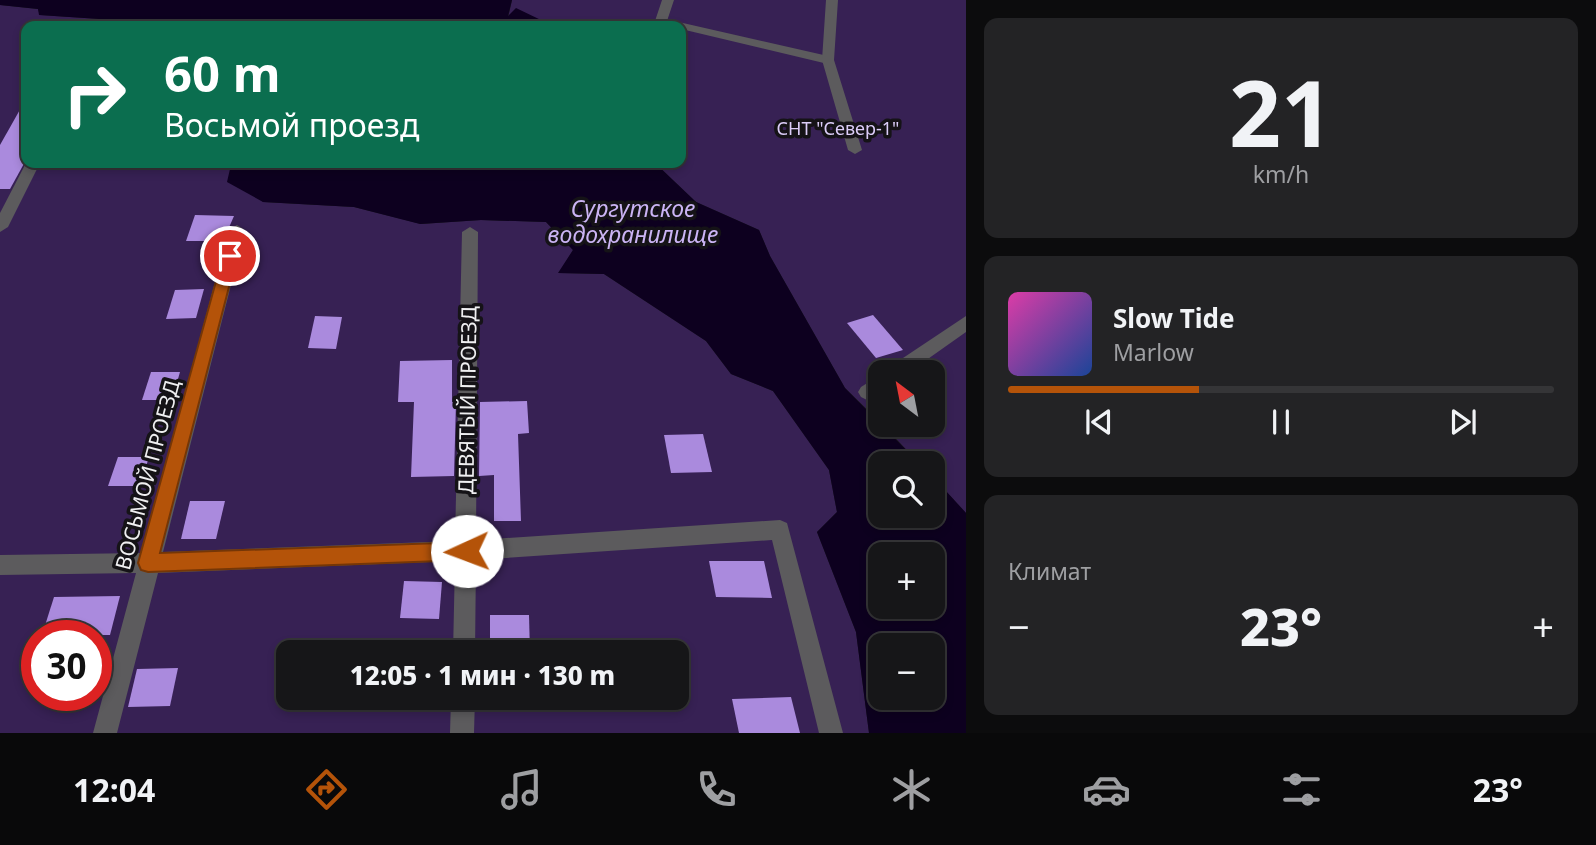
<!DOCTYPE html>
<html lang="ru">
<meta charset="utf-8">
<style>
:root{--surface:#161618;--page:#232325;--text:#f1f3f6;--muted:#9e9fa2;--line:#353537;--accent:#b45309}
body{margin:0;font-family:"Noto Sans",sans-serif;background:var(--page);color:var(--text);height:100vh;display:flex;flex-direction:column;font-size:26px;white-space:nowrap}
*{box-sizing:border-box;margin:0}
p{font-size:23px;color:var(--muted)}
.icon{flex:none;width:38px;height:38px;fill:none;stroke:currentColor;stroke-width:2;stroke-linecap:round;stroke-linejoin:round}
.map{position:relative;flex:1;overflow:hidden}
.panel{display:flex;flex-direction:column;gap:18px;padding:18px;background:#0c0c0d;width:630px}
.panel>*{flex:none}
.top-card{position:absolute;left:21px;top:21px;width:665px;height:147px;border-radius:14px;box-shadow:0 4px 10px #0003,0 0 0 2px var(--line);background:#0b6e4f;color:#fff;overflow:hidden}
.needle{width:46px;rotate:328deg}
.fabs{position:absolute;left:868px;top:360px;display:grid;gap:14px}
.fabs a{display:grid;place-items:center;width:77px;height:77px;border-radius:14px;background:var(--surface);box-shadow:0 4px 10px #0003,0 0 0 2px var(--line);font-size:35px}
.speed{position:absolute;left:21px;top:620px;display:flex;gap:14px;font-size:35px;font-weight:700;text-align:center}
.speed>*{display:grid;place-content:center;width:91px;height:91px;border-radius:50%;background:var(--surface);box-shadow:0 4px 10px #0003,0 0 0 2px var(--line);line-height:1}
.speed .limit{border:10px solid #d22;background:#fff;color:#111}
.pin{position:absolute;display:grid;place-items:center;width:60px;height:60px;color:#fff;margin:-30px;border:4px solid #fff;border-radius:50%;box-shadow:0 2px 7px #0007}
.me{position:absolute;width:77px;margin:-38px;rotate:268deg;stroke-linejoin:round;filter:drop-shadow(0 0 5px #0008)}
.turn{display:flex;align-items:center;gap:24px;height:147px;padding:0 28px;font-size:32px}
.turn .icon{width:91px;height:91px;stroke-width:2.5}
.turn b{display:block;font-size:49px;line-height:60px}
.big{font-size:52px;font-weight:800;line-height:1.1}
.panel .card{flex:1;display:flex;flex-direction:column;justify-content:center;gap:10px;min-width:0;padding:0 24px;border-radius:14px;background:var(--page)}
.panel .dial{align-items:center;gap:0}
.dial b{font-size:91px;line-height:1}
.song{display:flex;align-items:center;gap:21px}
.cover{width:84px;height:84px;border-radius:10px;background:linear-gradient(135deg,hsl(320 70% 55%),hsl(220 70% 35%))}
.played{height:7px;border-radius:4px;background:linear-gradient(90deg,var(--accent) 35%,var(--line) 35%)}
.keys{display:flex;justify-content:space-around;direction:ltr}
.heat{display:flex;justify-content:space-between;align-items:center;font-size:38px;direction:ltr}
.trip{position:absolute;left:276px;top:640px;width:413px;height:70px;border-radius:14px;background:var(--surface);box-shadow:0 4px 10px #0003,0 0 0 2px var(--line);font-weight:800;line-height:70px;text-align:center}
.menu{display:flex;height:112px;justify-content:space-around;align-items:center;background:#09090a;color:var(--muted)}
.menu .icon{width:49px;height:49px}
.menu .active{color:var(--accent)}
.menu b{font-size:32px;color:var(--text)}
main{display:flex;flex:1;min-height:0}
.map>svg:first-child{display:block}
.green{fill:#372154;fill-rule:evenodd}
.water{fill:#0d001f;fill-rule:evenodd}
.building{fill:#aa8add}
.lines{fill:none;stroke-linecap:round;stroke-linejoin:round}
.service{fill:#5c5b5d;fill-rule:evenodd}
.minor{fill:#5c5b5d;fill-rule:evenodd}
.route{fill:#b45309;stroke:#753606;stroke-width:2}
.labels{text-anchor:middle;stroke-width:7;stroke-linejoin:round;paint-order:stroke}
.far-park-label{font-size:18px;fill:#dccdf9;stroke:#151317}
.street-label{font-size:21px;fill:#efeff1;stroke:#151317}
.water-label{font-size:23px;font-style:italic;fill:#cbb4f4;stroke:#151317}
</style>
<main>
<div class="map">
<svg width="966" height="733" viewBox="0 0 966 733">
<rect width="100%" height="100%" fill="#1e1d20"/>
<g class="green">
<path d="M512 0H966V513L933 477V464H920L883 425H933V373H880V422L845 388 770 256 759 230 696 202 655 163H681V26H542L543 20 508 18Z"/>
<path d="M0 5 38 9 40 15 100 19 115 26H26V163H182L183 166 231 169 263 202 354 207 421 224 481 220 546 222 573 250 559 273 604 274 706 341 731 374 773 391 829 470 837 512 817 532 856 632 869 733H0ZM37 635H96V695H37ZM289 653H677V698H289Z"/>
</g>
<g class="water">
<path d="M0 0H512L508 16 516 8 543 21 542 26H115L100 19 39 15 38 9 0 5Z"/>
<path d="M182 163H655L696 202 759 230 770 256 845 388 920 464H880V516H933V477L966 513V733H869L856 632 817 532 837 512 829 470 773 391 731 374 706 341 604 274 558 273 573 250 546 222 481 220 420 224 354 207 263 202 227 182 230 169 183 166ZM880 555H933V607H880ZM880 646H933V698H880Z"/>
</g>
<g class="building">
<path d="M26 99V160L10 189H0V145Z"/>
<path d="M195 215 234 216 223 241H186Z"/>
<path d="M204 289 196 318 166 319 175 290Z"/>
<path d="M873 315 903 350 876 358 847 323Z"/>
<path d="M315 316 342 317 336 349 308 348Z"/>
<path d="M452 360V402H456L454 476 411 477 414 402H398L400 361Z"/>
<path d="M151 372H180L172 400H142Z"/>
<path d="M527 401 529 433 518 434 521 521H494V475L479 476 480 402Z"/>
<path d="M703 434 712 472 671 473 664 435Z"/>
<path d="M118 457H149L140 486H108Z"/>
<path d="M190 501H225L216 539H181Z"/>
<path d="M709 561H764L772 598 716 597Z"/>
<path d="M404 581 442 582 439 619 400 618Z"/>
<path d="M120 596 110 635H42L54 597Z"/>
<path d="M490 615H529L530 653H490Z"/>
<path d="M178 668 170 706 128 707 137 669Z"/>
<path d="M791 697 800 733H739L732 699Z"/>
</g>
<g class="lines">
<path class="service" d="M661 18 828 56 834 60 828 64 681 29V26L657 23 655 21Z"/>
<g class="minor">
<path d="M662 0H674L667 21 661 24 655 21Z"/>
<path d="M826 0H838L834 60 862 150 855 154 848 150 822 60Z"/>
<path d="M26 163H40L8 227 0 232V213Z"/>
<path d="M237 225 245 230 163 552 455 541 462 232 470 227 478 232 476 540 780 520 787 523 843 733H819L772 540 476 560 475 653H453L455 561 158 573 117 733H93L136 573 0 575V555L142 553 229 230Z"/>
<path d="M966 316V332L908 373H885L888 368Z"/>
<path d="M880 375V392L867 400 861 397 858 392 861 387Z"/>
<path d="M451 698H475L474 733H450Z"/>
</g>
</g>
<path class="route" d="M230 250 237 256 160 553 467 542 473 545 476 551 473 557 467 560 148 572 141 570 138 563 223 256Z"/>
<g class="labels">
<g class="far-park-label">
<text x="838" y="135">СНТ "Север-1"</text>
</g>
<g class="street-label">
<text transform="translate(468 400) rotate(-89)" y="7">ДЕВЯТЫЙ ПРОЕЗД</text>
<text transform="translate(148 475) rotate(-75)" y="7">ВОСЬМОЙ ПРОЕЗД</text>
</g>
<g class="water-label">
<text x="633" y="217">Сургутское<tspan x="633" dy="26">водохранилище</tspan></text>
</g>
</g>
</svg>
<div class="fabs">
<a><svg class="needle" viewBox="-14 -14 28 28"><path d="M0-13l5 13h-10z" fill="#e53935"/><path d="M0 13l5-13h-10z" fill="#9e9fa2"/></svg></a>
<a><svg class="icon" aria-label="search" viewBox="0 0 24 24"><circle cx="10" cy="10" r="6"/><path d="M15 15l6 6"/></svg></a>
<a>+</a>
<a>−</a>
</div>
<div class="speed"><div class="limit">30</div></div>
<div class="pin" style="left:230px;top:256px;background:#d93025"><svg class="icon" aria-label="arrive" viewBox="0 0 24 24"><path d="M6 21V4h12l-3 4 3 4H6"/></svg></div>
<svg class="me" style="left:467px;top:551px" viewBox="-20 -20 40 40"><circle r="19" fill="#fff"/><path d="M0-13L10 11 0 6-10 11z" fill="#b45309"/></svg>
<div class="trip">12:05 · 1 мин · 130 m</div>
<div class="top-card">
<div class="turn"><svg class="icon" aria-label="right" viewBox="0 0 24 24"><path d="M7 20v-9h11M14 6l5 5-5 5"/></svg><div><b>60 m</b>Восьмой проезд</div></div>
</div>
</div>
<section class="panel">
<div class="card dial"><b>21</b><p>km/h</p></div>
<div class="card">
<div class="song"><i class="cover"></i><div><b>Slow Tide</b><p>Marlow</p></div></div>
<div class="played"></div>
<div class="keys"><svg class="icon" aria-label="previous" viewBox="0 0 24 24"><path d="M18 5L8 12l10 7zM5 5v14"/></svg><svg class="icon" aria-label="pause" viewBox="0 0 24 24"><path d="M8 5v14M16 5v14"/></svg><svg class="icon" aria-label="next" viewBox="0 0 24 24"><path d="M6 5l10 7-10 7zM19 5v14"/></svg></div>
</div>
<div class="card"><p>Климат</p>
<div class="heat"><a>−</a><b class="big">23°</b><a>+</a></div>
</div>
</section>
</main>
<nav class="menu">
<b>12:04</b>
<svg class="icon active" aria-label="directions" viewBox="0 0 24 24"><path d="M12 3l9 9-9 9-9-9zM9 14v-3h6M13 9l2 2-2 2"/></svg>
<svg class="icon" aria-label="music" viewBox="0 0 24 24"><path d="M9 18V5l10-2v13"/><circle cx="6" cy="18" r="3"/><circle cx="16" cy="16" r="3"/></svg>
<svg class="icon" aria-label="phone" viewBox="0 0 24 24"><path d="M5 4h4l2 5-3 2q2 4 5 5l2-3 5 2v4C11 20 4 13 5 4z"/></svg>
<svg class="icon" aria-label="climate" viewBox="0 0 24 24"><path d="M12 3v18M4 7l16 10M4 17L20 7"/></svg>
<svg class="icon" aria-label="car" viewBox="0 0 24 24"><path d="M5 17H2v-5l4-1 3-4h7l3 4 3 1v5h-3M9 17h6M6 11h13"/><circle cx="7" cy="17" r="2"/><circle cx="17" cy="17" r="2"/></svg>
<svg class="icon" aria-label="filters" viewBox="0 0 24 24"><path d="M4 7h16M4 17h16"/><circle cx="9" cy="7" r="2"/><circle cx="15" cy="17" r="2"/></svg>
<b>23°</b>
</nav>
